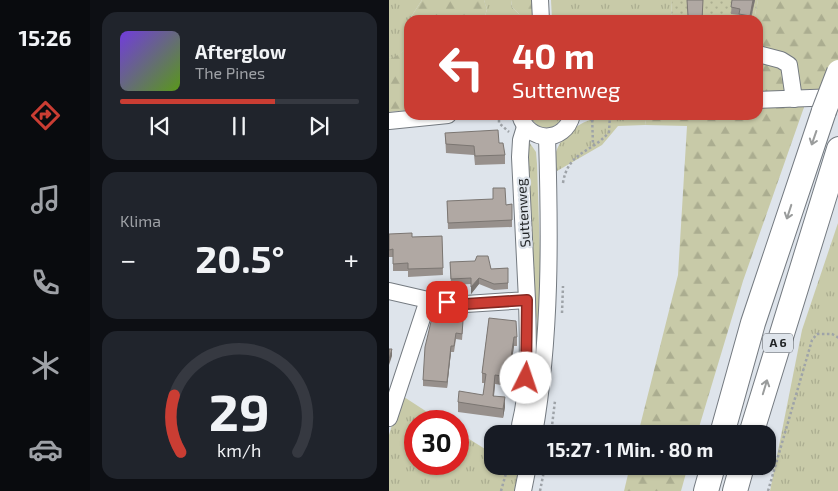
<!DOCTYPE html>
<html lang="de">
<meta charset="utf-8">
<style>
:root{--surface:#171b24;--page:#20242c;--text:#f1f3f6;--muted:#9ea1a6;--line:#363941;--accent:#ca3d33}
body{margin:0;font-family:"Exo 2",sans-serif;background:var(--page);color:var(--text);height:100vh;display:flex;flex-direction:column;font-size:19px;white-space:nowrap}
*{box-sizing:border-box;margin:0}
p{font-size:16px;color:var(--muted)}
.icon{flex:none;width:28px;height:28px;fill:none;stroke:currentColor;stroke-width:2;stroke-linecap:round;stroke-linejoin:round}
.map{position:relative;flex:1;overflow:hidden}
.details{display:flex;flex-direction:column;gap:12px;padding:12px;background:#0d0f14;width:299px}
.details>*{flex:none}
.top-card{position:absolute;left:15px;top:15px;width:359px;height:105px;border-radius:15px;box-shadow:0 1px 4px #0004;background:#ca3d33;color:#fff;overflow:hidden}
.speed{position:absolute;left:15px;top:410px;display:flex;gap:10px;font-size:25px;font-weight:700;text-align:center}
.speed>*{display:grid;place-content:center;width:65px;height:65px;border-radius:50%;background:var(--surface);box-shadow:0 1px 4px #0004;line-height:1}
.speed .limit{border:8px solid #d22;background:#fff;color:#111}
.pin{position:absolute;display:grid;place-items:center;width:42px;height:42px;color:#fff;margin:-21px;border-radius:10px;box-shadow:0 2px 8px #0006}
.me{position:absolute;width:55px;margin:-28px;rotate:4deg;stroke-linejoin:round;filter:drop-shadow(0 0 4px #0008)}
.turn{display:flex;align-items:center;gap:18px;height:105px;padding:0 25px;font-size:22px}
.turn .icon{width:65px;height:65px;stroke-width:2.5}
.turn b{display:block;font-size:35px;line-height:42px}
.big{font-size:38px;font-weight:700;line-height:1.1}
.details .widget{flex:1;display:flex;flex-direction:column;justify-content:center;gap:8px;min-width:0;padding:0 18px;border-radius:15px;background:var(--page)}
.details .dial{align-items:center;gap:0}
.dial svg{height:130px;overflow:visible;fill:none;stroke:var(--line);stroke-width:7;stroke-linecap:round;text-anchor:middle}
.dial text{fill:var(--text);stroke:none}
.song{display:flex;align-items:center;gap:15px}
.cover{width:60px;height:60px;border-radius:8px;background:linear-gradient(135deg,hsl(260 70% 55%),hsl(90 70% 35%))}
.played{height:5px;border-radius:2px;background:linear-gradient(90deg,var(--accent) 65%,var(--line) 65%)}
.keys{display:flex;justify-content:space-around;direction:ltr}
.heat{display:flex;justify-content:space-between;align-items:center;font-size:28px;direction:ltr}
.trip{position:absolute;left:95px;top:425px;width:292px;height:50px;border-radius:15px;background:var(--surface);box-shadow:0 1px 4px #0004;font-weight:700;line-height:50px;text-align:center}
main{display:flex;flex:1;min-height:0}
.tabs{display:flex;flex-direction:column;width:90px;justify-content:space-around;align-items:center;background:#090b0e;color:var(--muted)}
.tabs .icon{width:35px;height:35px}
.tabs .active{color:var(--accent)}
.tabs b{font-size:22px;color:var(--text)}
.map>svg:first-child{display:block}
.grass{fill:url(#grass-tufts)}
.forest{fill:url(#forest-firs)}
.garden{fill:url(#garden-dots)}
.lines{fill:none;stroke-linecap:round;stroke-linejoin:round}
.minor-casing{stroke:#747a80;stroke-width:18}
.highway-casing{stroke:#747a80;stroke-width:26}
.path{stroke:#9ea3a8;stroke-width:2.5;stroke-dasharray:2.5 2.5;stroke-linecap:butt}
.minor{stroke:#fff;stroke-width:16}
.highway{stroke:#fff;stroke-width:24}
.highway-bridge-casing{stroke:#747a80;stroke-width:26;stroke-linecap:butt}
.highway-bridge{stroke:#fff;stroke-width:24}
.wall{fill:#97908c}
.shaded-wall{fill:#7b7672}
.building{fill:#b0a8a3;stroke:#7b7672}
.oneway{stroke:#9a9c9c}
.route-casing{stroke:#832821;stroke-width:12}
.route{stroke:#ca3d33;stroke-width:9}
.labels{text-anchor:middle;stroke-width:4.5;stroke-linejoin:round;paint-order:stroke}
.shield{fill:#dee4eb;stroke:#585c60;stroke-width:1}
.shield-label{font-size:12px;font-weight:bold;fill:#1f2224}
.street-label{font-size:14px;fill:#1f2224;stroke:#dee4eb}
</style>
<main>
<nav class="tabs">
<b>15:26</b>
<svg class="icon active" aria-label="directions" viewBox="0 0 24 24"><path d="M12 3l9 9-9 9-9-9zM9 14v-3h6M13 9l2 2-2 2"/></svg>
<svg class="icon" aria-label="music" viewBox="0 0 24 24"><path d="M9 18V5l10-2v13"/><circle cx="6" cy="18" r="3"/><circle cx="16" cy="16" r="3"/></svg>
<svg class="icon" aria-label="phone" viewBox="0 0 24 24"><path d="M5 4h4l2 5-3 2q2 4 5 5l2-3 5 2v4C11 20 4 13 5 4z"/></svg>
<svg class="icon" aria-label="climate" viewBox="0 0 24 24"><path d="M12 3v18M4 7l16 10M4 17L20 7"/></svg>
<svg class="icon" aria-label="car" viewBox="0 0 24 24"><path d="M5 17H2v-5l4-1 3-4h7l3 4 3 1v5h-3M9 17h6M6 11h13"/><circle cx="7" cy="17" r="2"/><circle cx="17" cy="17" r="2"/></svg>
</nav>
<section class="details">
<div class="widget">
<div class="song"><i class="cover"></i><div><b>Afterglow</b><p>The Pines</p></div></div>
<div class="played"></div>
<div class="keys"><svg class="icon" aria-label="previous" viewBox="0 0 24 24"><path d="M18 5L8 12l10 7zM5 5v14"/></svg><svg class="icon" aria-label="pause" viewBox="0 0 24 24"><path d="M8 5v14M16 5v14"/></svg><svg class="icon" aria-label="next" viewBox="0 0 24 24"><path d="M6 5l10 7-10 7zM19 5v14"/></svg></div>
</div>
<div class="widget"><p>Klima</p>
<div class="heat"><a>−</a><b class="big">20.5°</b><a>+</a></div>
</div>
<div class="widget dial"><svg viewBox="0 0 100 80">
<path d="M14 69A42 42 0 1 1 86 69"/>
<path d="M14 69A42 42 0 0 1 10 34" stroke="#ca3d33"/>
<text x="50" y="56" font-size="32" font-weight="700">29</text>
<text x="50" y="72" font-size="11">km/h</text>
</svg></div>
</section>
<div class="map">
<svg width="450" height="491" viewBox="0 0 450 491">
<defs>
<pattern id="grass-tufts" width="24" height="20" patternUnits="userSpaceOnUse" patternTransform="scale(1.25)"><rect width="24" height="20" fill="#c8caa8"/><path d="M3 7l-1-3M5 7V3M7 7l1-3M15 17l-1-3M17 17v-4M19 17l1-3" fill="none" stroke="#abad90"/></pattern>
<pattern id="forest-firs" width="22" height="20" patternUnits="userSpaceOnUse" patternTransform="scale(1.25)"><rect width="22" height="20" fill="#c8caa8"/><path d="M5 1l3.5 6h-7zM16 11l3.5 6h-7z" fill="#abad90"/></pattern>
<pattern id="garden-dots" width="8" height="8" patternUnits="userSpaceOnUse" patternTransform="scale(1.25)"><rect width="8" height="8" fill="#c8caa8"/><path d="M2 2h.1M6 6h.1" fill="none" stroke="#abad90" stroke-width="1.8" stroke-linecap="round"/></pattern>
</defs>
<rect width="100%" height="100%" fill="#dee4eb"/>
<g class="grass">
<path d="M0 0H33L20 20V47L4 59 0 57Z"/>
<path d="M95 0H122L123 7 136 20H95L98 9Z"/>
<path d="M162 0H283L282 20H163Z"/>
<path d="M141 115H174C168 132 147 132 141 115Z"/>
<path d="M224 115H258L256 125 229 126 213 145 168 171C167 166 166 157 167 152 176 127 201 117 224 115Z"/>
<path d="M138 139 147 152 148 164 153 315 139 434H126L144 357 148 321 143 294Z"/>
<path d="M449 223V491H381L413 330Z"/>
<path d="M12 395 52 421H26V464H69V432L104 454V466H133L129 491H0V435Z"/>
</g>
<g class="forest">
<path d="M33 0H95L98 9 95 20H20Z"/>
<path d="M122 0H144L145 20H136L123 7Z"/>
<path d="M369 0H449V92L420 93 354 281 308 434H249L289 275 298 126 256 125 258 115H369V20H365Z"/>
<path d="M20 47V110L0 112V57L4 58Z"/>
<path d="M241 466H299L292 491H235Z"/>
</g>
<path class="garden" d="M283 0H369L365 20H282Z"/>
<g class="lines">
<g class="minor-casing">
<g id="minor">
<path d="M151 0 152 20"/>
<path d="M369 54 392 60 400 65 405 99"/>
<path d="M369 100 450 97"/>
<path d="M131 115C139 143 176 144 183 115"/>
<path d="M0 121 59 115"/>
<path d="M0 291 39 300 77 304 138 300 131 157 132 140 136 127"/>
<path d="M0 418 39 300"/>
<path d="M131 425C141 385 139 341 138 300"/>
<path d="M145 434C162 336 161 236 158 137"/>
<path d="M134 491 139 466"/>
</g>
</g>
<g class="highway-casing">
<g id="highway">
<path d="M333 434 364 323 435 111"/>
<path d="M362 434 450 149"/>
<path d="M317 491 324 466"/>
<path d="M346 491 353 466"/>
</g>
</g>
<g class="path">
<path d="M110 115V123L120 132"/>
<path d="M203 115 204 145"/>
<path d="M174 183C179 151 203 153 220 132L221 115"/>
<path d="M173 313 174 286"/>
<path d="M162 434 166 401"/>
<path d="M112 491 119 466"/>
<path d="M151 491 156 466"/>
<path d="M379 491 423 340 428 334H443L450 338"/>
</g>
<use href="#minor" class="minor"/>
<use href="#highway" class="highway"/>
<g class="highway-bridge-casing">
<path id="highway-bridge" d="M435 111 450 72"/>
</g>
<use href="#highway-bridge" class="highway-bridge"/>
</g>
<g class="wall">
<path d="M343 0H366L362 20H350V15L342 14Z"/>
<path d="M56 133 110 143 116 155V164L86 165 85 155 57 153Z"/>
<path d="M58 201 117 205 123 204V227L59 229Z"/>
<path d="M0 234 23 237 53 236 54 275 19 277V271H4V257H0Z"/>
<path d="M61 262 102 269 119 268V289L105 290 90 284 82 294V284L62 285Z"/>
<path d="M57 313V318L74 327 73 340 67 339 65 352H62L58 388 34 386V380Z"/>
<path d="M100 318 128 337V346H125L119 386 106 384 105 396 116 407 114 418 69 412V402L94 395 96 383H93V373Z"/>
</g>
<g class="shaded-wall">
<path d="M364 0H366L361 20V16Z"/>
<path d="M90 278V284L82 294V287Z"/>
<path d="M125 337V346L119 386V377Z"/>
<path d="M62 346V352L58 388V382Z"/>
<path d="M3 349V356L0 365V359Z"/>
<path d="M106 375V384L104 405V396Z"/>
<path d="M116 397V407L114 418V409Z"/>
</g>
<g class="building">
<path d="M298 0H314L313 20H295V16H299Z"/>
<path d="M343 0H364L361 16 350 14 351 9 342 7Z"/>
<path d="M109 130 110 143H114L116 155 86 156 85 146 57 144 56 133Z"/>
<path d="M104 188H116L117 205 123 204V220L59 223 58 201 104 199Z"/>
<path d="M23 233V237L53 236 54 268 19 269V263L4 264V249L0 250V234Z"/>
<path d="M88 256H99L102 269 119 268V283L105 284 90 278 82 287V278L62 279 61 262 86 261Z"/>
<path d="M46 305 57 307 56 318 74 321 73 334 67 333 65 346H62L58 382 34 380 36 347Z"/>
<path d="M100 318 127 321 128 337H125L119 377 106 375 104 396 116 397 114 409 69 402 70 391 94 395 97 374 93 373Z"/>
<path d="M0 349H3L0 359Z"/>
</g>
<defs><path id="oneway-shaft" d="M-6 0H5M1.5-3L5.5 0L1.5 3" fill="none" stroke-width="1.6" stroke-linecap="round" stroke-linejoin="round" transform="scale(1.25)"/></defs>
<g class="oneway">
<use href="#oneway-shaft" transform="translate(425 138) rotate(109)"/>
<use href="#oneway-shaft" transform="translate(400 212) rotate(108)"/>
<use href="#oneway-shaft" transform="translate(376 387) rotate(-73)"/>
</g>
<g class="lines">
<g class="route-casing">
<path id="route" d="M58 302 77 304 138 300 137 378"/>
</g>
<use href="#route" class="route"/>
</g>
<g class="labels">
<rect class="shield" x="374" y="333.5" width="30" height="19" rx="4"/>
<g class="shield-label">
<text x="389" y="347">A 6</text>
</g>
<g class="street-label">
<text transform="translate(134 213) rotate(-94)" y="5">Suttenweg</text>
</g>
</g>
</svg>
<div class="speed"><div class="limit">30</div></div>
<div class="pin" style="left:58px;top:302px;background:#d93025"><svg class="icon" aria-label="arrive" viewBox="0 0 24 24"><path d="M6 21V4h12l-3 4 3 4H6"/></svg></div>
<svg class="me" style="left:137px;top:378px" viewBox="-20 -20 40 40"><circle r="19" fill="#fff"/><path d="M0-13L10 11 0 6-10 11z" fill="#ca3d33"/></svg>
<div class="trip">15:27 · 1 Min. · 80 m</div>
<div class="top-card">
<div class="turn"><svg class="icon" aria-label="left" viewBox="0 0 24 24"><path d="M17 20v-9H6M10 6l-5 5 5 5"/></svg><div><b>40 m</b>Suttenweg</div></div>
</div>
</div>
</main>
